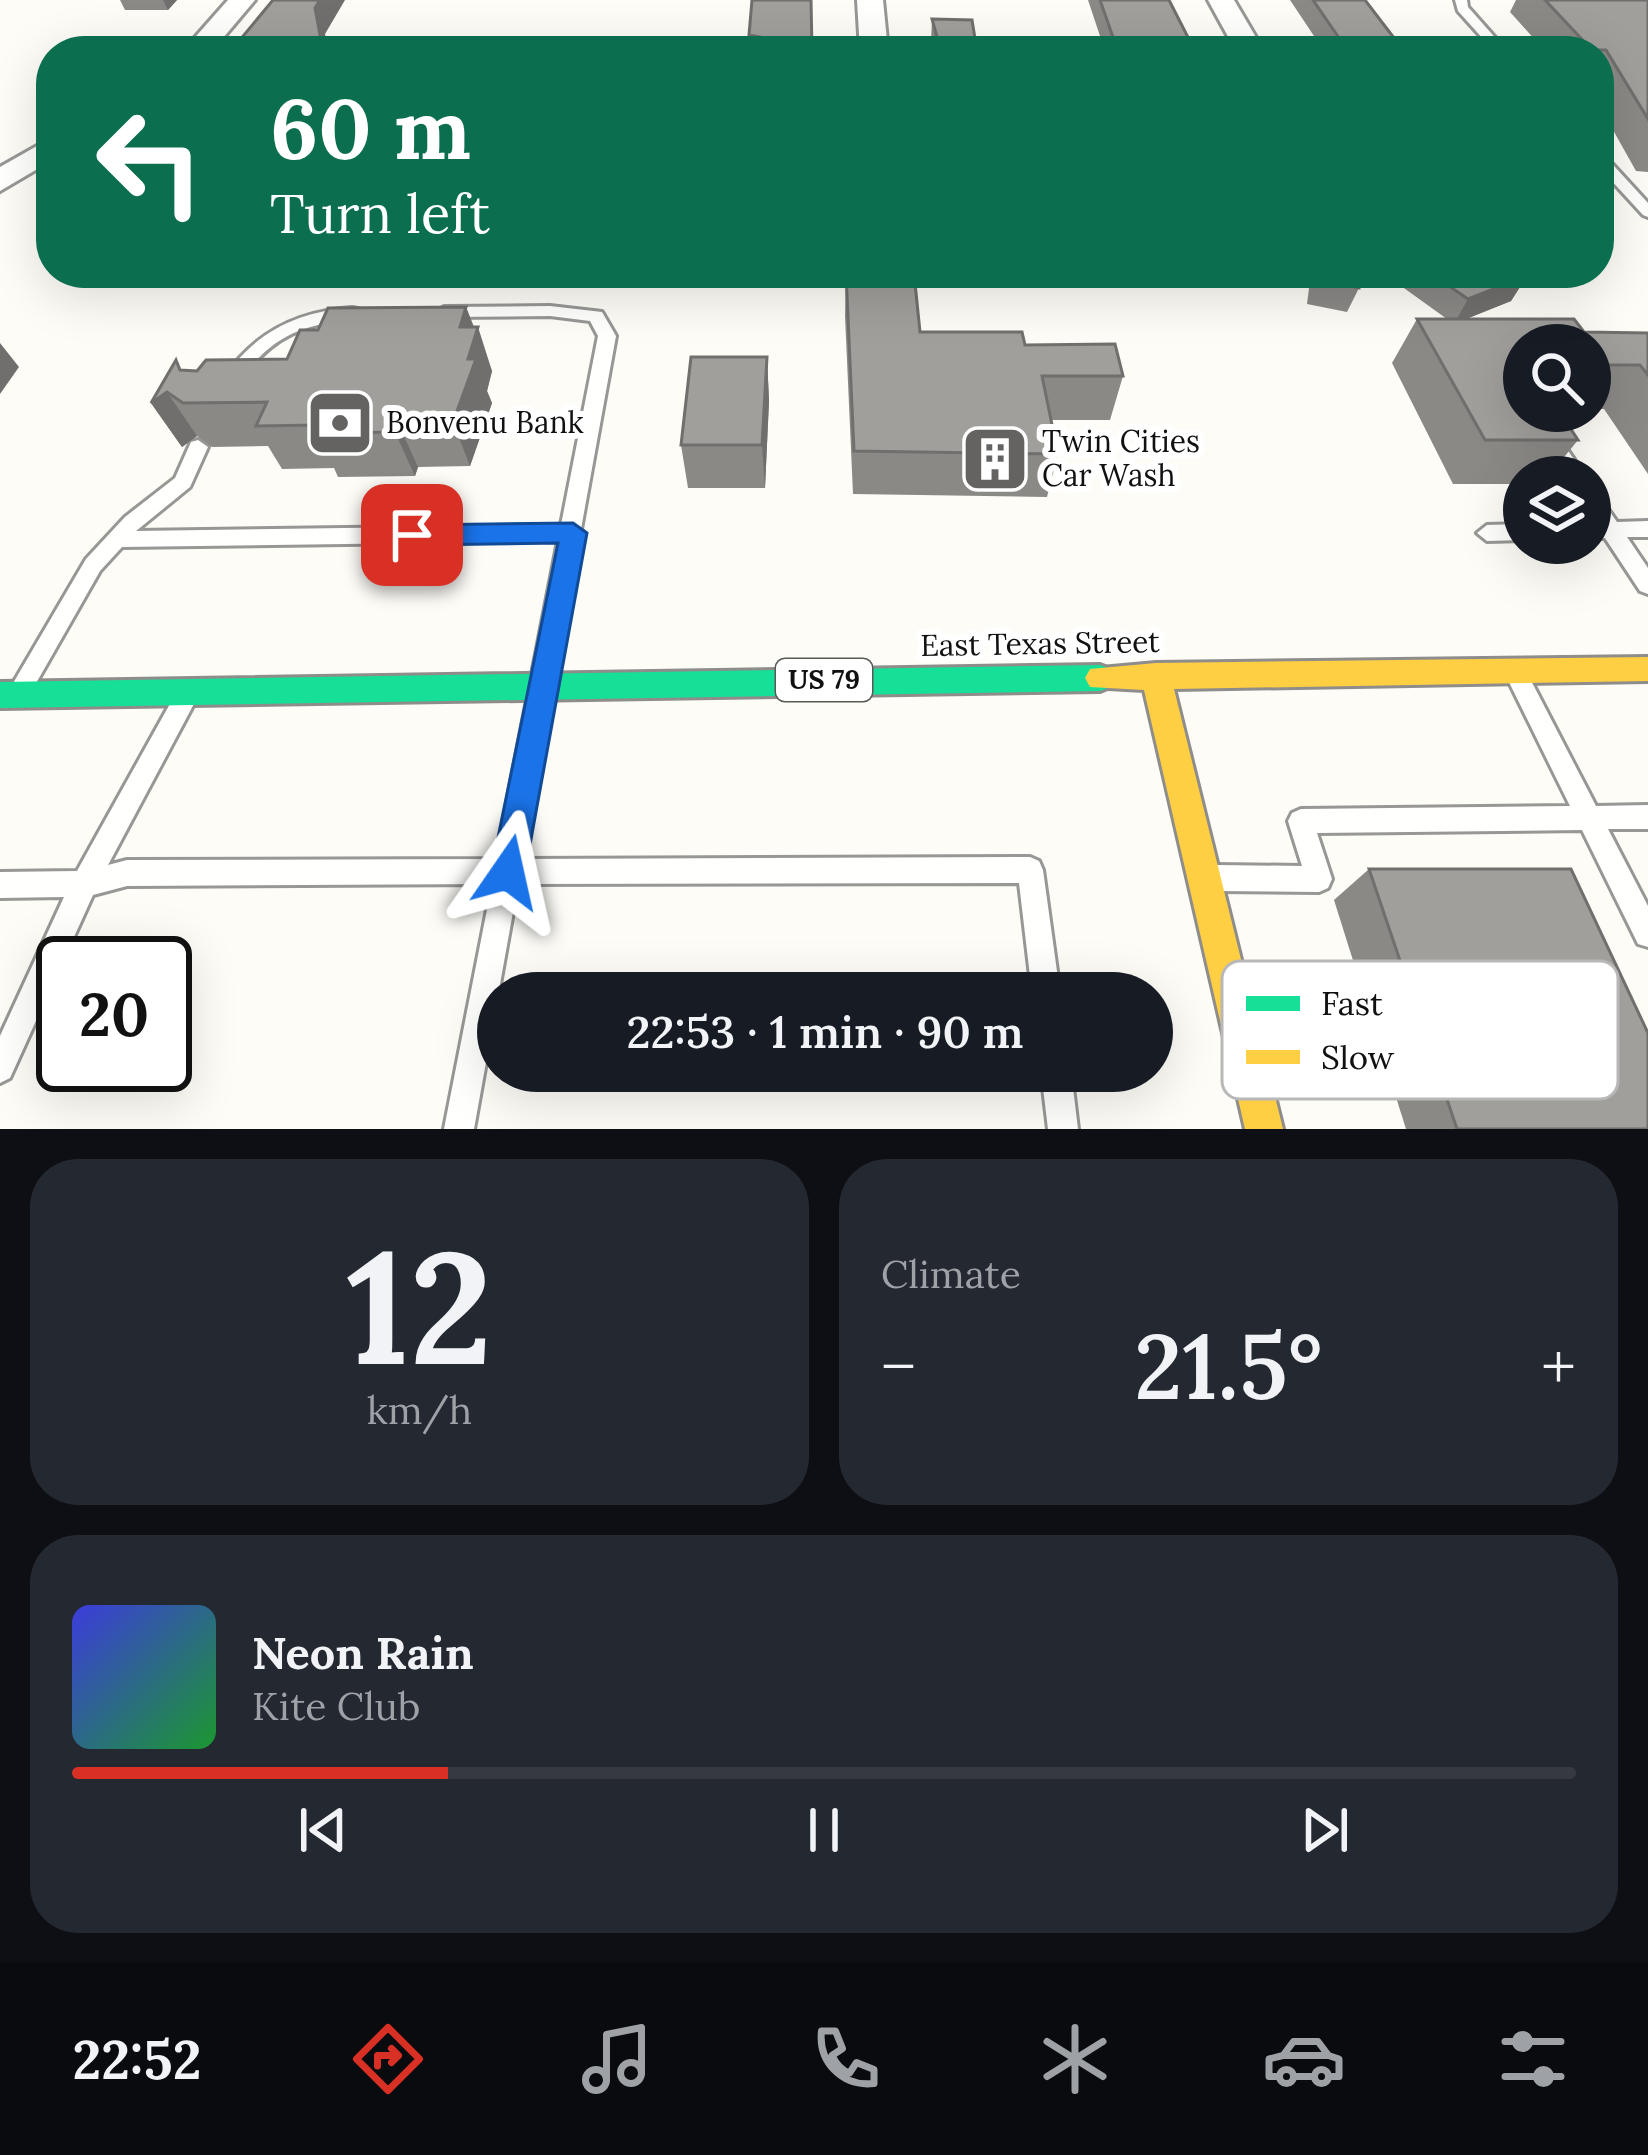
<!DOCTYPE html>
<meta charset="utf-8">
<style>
:root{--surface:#171b24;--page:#242831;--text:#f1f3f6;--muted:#9ea1a6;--line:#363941;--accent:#d93025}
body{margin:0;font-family:Lora,serif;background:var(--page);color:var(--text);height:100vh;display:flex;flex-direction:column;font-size:45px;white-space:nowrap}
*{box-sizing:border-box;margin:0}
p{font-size:39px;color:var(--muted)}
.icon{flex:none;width:66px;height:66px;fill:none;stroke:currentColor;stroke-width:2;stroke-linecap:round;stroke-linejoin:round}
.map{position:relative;height:1129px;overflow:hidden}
.side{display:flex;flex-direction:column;gap:30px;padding:30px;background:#0d0f14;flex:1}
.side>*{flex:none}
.hud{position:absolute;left:36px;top:36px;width:1578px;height:252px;border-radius:48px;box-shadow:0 12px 48px #0002;background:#0b6e4f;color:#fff;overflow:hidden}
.tools{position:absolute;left:1503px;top:324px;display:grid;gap:24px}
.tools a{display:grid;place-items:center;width:108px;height:108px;border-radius:50%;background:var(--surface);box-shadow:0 12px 48px #0002;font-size:60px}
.speed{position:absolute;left:36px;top:936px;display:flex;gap:24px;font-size:60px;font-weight:700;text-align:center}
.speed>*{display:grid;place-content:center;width:156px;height:156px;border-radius:50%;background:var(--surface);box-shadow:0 12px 48px #0002;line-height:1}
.speed .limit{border:6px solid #111;border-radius:18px;background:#fff;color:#111}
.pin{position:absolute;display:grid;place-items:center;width:102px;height:102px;color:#fff;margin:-51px;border-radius:24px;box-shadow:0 6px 18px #0006}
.me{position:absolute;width:132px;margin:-66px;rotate:11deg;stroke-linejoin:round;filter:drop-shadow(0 0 9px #0008)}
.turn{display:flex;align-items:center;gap:42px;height:252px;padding:0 36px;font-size:54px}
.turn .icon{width:156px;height:156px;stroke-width:2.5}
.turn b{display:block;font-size:84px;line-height:102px}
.big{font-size:90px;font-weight:600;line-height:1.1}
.side .tile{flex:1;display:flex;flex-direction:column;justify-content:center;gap:18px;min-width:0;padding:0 42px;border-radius:48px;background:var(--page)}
.side .dial{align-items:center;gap:0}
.dial b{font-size:156px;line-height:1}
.song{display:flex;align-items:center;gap:36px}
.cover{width:144px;height:144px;border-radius:18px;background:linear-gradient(135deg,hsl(240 70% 55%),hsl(130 70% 35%))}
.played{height:12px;border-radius:6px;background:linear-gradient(90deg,var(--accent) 25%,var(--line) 25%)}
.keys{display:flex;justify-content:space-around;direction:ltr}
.heat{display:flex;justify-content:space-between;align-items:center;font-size:66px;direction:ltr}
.side .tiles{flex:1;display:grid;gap:30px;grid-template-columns:1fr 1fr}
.tile:last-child{grid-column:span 2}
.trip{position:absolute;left:477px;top:972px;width:696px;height:120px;border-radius:60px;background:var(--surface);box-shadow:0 12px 48px #0002;font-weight:600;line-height:120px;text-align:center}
.tabs{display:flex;height:192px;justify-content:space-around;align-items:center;background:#090b0e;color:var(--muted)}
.tabs .icon{width:84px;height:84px}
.tabs .on{color:var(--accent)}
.tabs b{font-size:54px;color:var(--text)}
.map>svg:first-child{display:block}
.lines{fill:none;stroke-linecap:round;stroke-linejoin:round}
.lane-casing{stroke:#979795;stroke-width:6}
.street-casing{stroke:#979795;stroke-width:6}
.fast-casing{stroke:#8e8d8b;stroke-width:6}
.slow-casing{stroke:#8e8d8b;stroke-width:6}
.lane{fill:#fffffe;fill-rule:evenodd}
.street{fill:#fffffe;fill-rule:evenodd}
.fast{fill:#16e098;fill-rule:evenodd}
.slow{fill:#ffcf43;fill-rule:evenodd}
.wall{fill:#8a8986}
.shaded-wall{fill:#716f6d}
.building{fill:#a19f9c;stroke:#716f6d;stroke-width:3}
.route{fill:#1a73e8;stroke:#114b97;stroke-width:3}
.labels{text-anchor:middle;stroke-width:12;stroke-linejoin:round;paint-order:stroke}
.shield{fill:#fff;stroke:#585858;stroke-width:3}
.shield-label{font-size:27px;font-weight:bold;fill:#111}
.poi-label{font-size:30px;fill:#111;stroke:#fff;text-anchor:start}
.street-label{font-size:30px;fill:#111;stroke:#fff}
.key{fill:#fff;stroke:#b8b8b8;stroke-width:3}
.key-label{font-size:33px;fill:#111}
</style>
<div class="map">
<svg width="1648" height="1129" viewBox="0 0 1648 1129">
<rect width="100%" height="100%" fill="#fdfcf7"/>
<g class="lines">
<g class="lane-casing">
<g id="lane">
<path d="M1455 0H1467L1468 7 1507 51H1494L1458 11Z"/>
<path d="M1599 154 1604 155 1648 203V217L1643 215 1599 167Z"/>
<path d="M550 306 602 312 616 336 581 529 583 533 579 539 522 859 1030 857 1039 861 1043 870 1060 993H1032L1019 883 518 884 474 1129H444L492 884 127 886 93 895 10 1078 0 1083V1036L64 897 0 898V872L77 871 176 693 184 690 192 693 196 700 108 865 127 860 496 859 558 541 122 547 100 571 31 692 23 695 15 692 12 685 86 559 125 517 175 478 191 442 198 440 208 447 190 487 136 531 561 525 598 336 590 321 550 316 444 317 436 312 444 307Z"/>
<path d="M352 308 358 309V317C301 327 275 332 239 382L233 384 224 378C255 332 298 311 352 308Z"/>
<path d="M1549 431 1556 433 1586 477H1566L1540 438Z"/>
<path d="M1590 491 1597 493 1617 522 1648 521V537H1627L1648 568V594L1640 591 1605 538H1590V522H1595L1590 514Z"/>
<path d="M1524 524V540L1487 541 1477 533 1487 525Z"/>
<path d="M1517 666 1525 669 1596 806 1648 805V829H1608L1648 906V947L1638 944 1582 830 1317 833 1332 879 1328 888 1319 892 1217 891 1208 887 1204 878 1208 869 1217 865 1302 866 1288 821 1292 813 1301 809 1570 806 1506 676 1509 669Z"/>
<path d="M1041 1071H1071L1078 1129H1048Z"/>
</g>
</g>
<g class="street-casing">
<g id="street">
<path d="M228 0H255L212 51H183Z"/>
<path d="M857 0H883L888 51H860Z"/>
<path d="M1208 0H1234L1264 51H1236Z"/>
<path d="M51 138V161L0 191V167Z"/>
</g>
</g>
<g class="fast-casing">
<path id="fast" d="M1100 665 1110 669 1115 678 1110 687 1100 691 0 708V682Z"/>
</g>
<g class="slow-casing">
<path id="slow" d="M1648 657V681L1174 689 1283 1129H1245L1144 690 1090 687 1085 678 1090 669 1156 663Z"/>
</g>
<use href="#lane" class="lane"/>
<use href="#street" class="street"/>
<use href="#fast" class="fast"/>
<use href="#slow" class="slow"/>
</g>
<g class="wall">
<path d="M120 0H177L168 10H125Z"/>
<path d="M752 0 812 51H750L749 35Z"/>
<path d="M1088 0H1169L1195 51H1105Z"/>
<path d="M1290 0H1365L1404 51H1324Z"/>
<path d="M1516 0H1648V172L1636 171 1599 105V51H1545L1510 12Z"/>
<path d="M932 19 977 51H933L931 42Z"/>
<path d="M846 273 920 332 1025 345 1123 376 1110 420H1051L1058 454 1047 497 853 494 845 316Z"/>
<path d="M1311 273H1360L1359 288 1347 312 1307 304Z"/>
<path d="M1383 273H1526L1527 276 1511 301 1465 319 1584 332 1648 333V474L1604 409H1590V345H1524V411L1578 440 1548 477H1524V484H1453L1392 363 1417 319H1447Z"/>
<path d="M466 307 492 371 487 391 492 403 470 466 418 467 415 476 338 477 334 468 282 469 268 446 212 447 197 436 182 447 151 403 182 370 197 371 287 359 318 330Z"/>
<path d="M767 357 769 401 765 488H688L681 445Z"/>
<path d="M1369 869 1648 1129H1406L1334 900Z"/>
</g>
<g class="shaded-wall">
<path d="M163 0H177L168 10Z"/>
<path d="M320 0H345L325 34 329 51H323L315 8Z"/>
<path d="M1527 276 1511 301 1454 324 1468 299Z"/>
<path d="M466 307 476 334 478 327 492 371 487 391 492 403 470 466 453 422 460 327Z"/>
<path d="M0 343 19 367 0 394Z"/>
<path d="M767 357 769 401 765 488 762 445Z"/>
<path d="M167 392 197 436 182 447 151 403Z"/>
<path d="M398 423 418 467 415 476 395 432Z"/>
</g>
<g class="building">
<path d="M273 0H320L315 8 323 51H239V41Z"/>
<path d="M752 0H811L812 51H769L770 39 749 35Z"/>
<path d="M1100 0H1169L1195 51H1137L1132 40H1114Z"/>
<path d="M1313 0H1365L1404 51H1348Z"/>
<path d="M1545 0H1648V119L1606 50H1592Z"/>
<path d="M932 19 972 20 977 51H941Z"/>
<path d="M846 273H914L920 332H1022L1025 345 1115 344 1123 376H1042L1058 454 854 451Z"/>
<path d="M1319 273H1360L1359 288 1318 279Z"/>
<path d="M1430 273H1526L1527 276 1468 299Z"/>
<path d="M466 307 460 327H478L468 359H476L453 422 398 423 395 432 315 433 318 425 256 426 267 402 183 403 167 392 151 403 176 360 180 370 197 371 206 360 287 359 300 330H318L328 308Z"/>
<path d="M1417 319H1574L1584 332 1648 333V375L1640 365H1590V345H1524V411H1559L1578 440H1485Z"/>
<path d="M691 357H767L762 445H681Z"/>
<path d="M1369 869H1571L1648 1033V1129H1457Z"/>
</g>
<path class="route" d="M573 523 587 533 525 872 520 883 508 888 496 883 491 872 558 543 412 545 398 535 412 525Z"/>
<defs>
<g id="bank-square" transform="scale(3.45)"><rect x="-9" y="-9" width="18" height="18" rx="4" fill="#646362" stroke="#fff"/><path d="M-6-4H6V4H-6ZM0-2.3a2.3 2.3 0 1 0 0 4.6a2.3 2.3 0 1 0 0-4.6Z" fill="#fff"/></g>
<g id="building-square" transform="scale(3.45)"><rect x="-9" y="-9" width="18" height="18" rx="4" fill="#646362" stroke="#fff"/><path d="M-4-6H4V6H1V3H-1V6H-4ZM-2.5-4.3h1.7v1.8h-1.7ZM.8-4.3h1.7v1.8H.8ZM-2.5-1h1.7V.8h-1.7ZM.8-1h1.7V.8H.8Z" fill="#fff"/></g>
</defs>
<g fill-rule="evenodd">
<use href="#bank-square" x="340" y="423"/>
<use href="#building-square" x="995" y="459"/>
</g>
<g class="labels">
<rect class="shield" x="776" y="659" width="96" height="42" rx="9"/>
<g class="shield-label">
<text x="824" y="689">US 79</text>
</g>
<g class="poi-label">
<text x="386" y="433">Bonvenu Bank</text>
<text x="1042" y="452">Twin Cities<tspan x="1042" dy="34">Car Wash</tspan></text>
</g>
<g class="street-label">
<text transform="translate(1040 644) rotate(-1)" y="10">East Texas Street</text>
</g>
</g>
<rect x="1222" y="961" width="396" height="138" rx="18" class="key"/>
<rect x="1246" y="996" width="54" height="15" fill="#16e098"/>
<rect x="1246" y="1050" width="54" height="14" fill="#ffcf43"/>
<g class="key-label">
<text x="1321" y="1015">Fast</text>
<text x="1321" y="1069">Slow</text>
</g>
</svg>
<div class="tools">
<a><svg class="icon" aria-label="search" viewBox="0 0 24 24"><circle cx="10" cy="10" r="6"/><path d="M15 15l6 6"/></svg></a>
<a><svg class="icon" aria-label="layers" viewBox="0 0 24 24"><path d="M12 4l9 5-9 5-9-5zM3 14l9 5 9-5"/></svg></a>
</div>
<div class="speed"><div class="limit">20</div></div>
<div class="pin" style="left:412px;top:535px;background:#d93025"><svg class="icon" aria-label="arrive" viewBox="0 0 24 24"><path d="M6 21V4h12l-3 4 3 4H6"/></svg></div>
<svg class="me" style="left:508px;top:872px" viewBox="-20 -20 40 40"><path d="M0-17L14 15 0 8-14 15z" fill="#1a73e8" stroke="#fff" stroke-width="4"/></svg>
<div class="trip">22:53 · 1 min · 90 m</div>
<div class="hud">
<div class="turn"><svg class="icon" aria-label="left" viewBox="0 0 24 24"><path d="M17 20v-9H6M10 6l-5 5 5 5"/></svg><div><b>60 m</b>Turn left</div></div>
</div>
</div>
<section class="side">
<div class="tiles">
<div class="tile dial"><b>12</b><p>km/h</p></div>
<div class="tile"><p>Climate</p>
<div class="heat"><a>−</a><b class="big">21.5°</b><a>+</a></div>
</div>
<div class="tile">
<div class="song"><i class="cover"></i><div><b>Neon Rain</b><p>Kite Club</p></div></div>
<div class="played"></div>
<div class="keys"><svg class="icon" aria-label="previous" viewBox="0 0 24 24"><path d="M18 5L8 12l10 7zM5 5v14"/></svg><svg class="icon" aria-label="pause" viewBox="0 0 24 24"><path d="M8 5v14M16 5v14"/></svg><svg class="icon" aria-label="next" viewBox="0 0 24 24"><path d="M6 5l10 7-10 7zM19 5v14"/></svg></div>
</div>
</div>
</section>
<nav class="tabs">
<b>22:52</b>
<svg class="icon on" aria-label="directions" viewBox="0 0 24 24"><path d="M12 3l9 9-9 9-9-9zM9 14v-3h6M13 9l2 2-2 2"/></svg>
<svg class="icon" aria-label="music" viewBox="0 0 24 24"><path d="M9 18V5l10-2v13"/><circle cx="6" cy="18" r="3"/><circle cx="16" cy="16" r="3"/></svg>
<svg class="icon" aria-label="phone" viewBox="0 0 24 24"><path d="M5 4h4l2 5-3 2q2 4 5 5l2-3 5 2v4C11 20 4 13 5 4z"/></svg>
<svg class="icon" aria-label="climate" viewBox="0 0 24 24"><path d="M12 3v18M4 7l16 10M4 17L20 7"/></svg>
<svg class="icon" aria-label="car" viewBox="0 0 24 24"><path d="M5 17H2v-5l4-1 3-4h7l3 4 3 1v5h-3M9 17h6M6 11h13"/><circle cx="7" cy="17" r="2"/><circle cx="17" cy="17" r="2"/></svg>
<svg class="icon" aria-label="filters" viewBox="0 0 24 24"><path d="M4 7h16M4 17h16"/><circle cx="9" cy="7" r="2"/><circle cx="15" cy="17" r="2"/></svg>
</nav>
